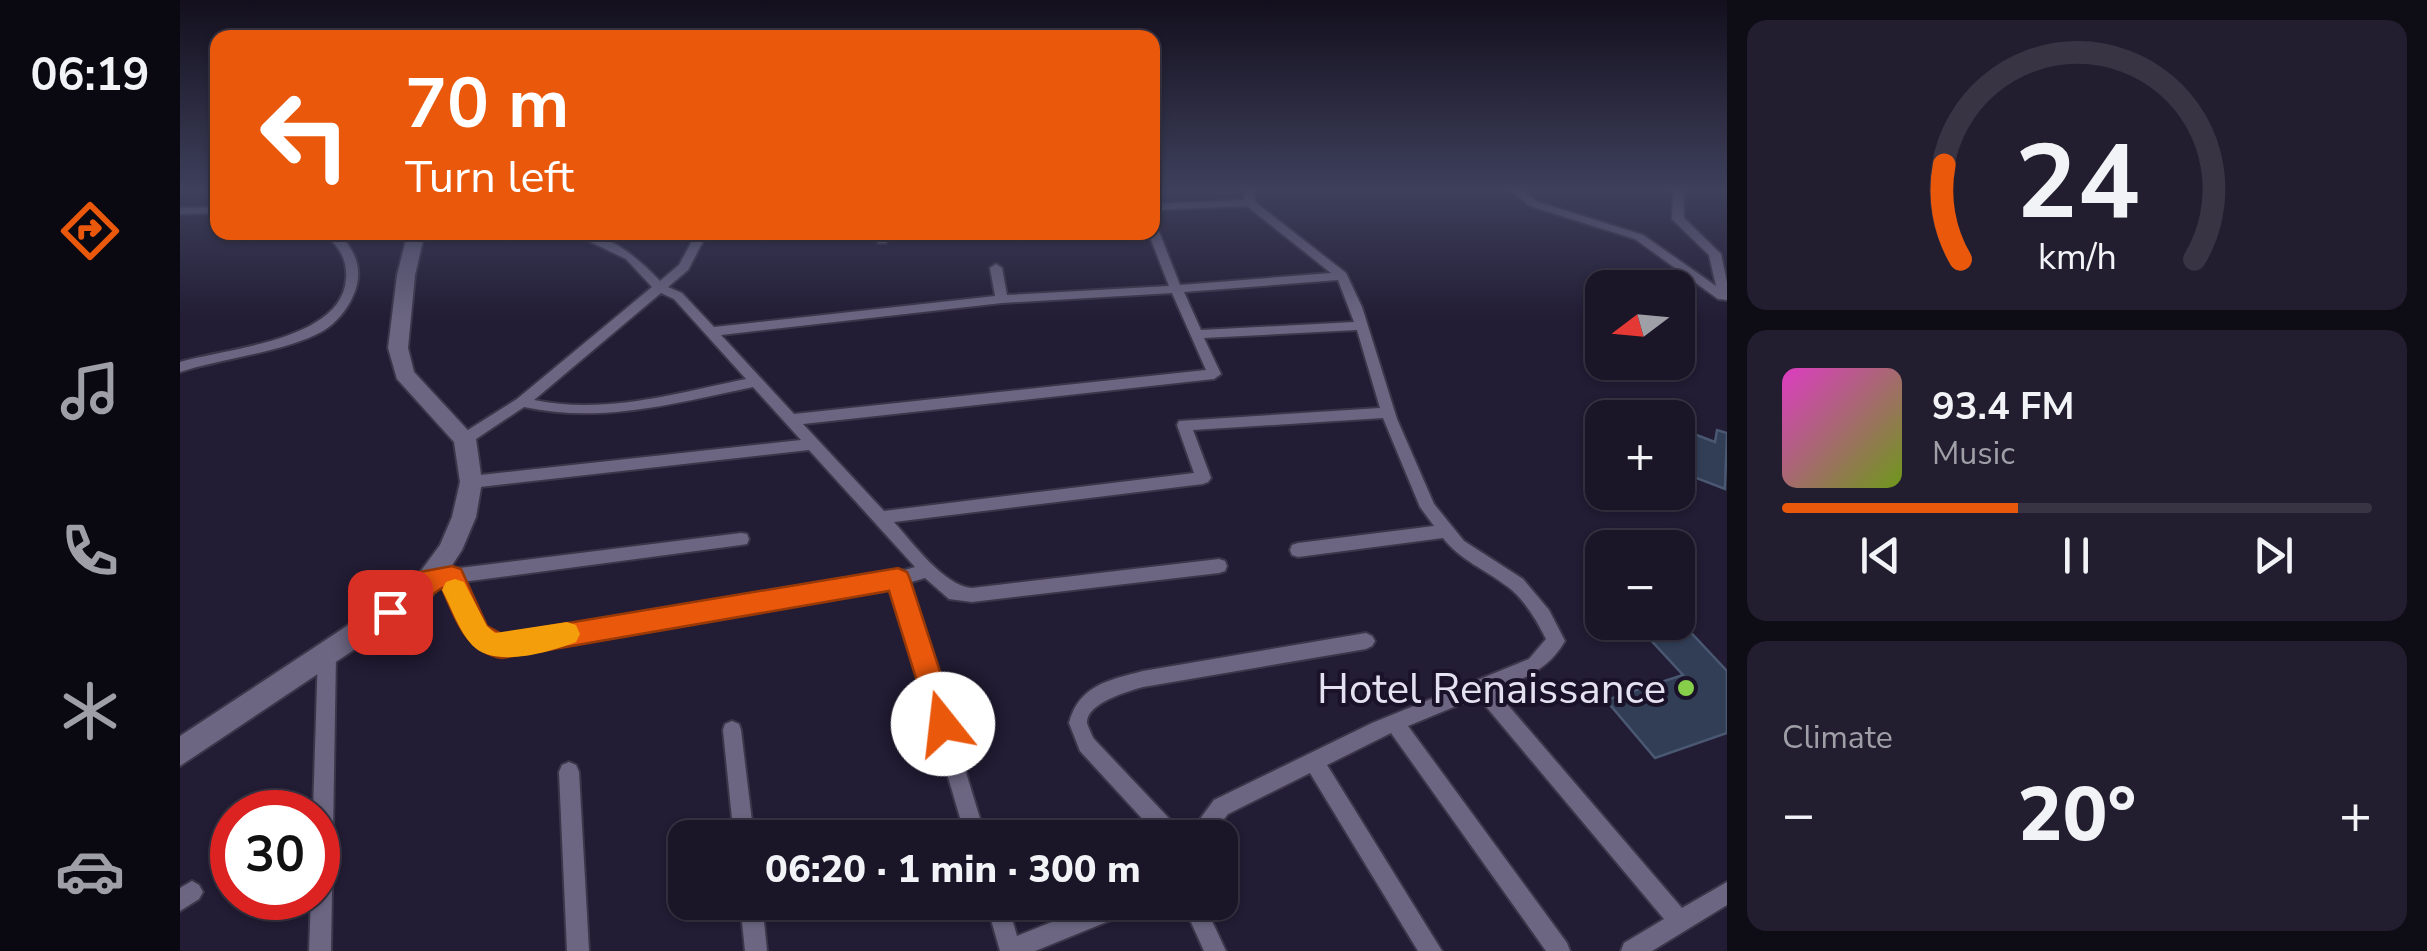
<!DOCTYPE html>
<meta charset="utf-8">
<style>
:root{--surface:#1a1527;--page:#231e2f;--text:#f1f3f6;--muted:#9f9fa7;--line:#383444;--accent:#ea580c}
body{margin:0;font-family:"Nunito Sans",sans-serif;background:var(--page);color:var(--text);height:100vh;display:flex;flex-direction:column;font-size:38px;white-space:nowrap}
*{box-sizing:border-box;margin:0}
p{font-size:32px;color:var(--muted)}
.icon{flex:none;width:55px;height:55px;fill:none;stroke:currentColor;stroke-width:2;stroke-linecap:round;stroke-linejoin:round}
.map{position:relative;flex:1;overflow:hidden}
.panel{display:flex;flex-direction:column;gap:20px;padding:20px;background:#0e0c15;width:700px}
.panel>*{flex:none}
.banner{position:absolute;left:30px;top:30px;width:950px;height:210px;border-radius:20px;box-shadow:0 2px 8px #0004,0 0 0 2px var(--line);background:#ea580c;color:#fff;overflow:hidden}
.needle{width:65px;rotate:254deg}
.buttons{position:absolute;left:1405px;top:270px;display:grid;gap:20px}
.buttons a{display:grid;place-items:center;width:110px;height:110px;border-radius:20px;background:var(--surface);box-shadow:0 2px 8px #0004,0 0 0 2px var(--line);font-size:50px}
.speed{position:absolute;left:30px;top:790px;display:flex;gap:20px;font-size:50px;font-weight:700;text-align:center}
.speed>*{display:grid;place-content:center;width:130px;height:130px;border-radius:50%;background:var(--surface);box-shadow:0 2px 8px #0004,0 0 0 2px var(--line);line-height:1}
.speed .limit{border:15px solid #d22;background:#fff;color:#111}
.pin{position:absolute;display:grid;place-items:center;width:85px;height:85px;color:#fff;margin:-42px;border-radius:20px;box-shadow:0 5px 15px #0006}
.me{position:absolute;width:110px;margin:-55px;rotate:344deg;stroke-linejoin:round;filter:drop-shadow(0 0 8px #0008)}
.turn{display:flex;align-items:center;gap:35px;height:210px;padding:0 30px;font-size:45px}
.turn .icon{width:130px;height:130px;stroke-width:2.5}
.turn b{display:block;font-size:70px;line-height:85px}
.big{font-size:75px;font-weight:800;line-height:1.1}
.panel .tile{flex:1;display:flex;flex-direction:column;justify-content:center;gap:15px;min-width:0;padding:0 35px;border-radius:20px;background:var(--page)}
.panel .dial{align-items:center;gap:0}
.dial svg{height:260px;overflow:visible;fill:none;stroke:var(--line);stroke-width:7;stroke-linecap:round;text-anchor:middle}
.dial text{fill:var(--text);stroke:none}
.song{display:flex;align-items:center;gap:30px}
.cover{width:120px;height:120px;border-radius:15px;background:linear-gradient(135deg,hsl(310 70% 55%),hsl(80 70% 35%))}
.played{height:10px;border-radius:5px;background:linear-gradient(90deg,var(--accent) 40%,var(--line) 40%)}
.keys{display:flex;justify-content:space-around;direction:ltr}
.heat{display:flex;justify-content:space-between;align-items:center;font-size:55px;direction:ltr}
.trip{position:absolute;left:488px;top:820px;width:570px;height:100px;border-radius:20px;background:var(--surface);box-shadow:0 2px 8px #0004,0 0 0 2px var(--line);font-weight:800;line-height:100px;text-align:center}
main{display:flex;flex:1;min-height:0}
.tabs{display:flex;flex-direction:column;width:180px;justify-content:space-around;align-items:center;background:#0a0810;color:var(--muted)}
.tabs .icon{width:70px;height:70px}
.tabs .selected{color:var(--accent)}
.tabs b{font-size:45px;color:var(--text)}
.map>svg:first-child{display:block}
.building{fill:#313e56;stroke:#4a5872;stroke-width:2.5}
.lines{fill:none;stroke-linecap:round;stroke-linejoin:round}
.minor-casing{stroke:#3c364a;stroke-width:4}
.secondary-casing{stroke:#3c364a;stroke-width:4}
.minor{fill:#6c6682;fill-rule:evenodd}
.secondary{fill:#6c6682;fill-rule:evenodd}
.route{fill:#ea580c;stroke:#983908;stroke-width:2.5}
.slow{fill:#f59e0b}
.poi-dot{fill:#87cf4a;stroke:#191229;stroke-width:4}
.labels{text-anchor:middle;stroke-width:8;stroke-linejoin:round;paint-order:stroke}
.near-poi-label{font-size:42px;fill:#e4e1f1;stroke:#191229;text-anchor:end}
</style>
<main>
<nav class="tabs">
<b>06:19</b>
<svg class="icon selected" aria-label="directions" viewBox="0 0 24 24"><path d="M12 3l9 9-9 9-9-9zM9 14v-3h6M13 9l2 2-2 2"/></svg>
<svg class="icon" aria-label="music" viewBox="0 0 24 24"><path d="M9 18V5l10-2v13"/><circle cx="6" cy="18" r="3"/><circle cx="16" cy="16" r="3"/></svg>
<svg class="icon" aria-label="phone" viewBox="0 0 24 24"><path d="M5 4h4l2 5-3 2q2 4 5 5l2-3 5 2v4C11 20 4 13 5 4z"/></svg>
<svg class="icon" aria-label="climate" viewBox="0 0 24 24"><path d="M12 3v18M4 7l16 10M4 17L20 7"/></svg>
<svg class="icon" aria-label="car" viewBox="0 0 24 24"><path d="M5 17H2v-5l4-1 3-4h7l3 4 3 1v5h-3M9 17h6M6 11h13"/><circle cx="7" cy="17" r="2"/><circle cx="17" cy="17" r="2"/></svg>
</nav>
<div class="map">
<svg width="1547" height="951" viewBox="0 0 1547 951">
<rect width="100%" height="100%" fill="#221c34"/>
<g class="building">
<path d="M1498 428 1535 442 1537 430 1547 433 1545 489 1498 471Z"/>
<path d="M1454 622H1501L1547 671V733L1475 758 1426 700 1503 675Z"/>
</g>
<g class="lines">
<g class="minor-casing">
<g id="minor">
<path d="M1064 189H1074L1075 202 1166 273 1182 307 1217 419 1254 504 1284 541 1343 579 1369 610 1385 641C1367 671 1346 677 1315 690L1502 908 1547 882V905L1472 951H1441L1444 943 1484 919 1298 697 1228 726 1387 943 1390 951H1366L1211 733 1147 765 1262 951H1238L1130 773 1048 814 1029 838H1006L1034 800 1192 723 1349 659 1366 639C1357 621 1345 600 1328 587 1306 570 1280 560 1263 538L1118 557 1112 555 1110 550 1112 545 1118 543 1254 526 1240 507 1203 418 1013 430 1031 478 1028 482 1023 484 714 522C733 543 764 586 792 588L1039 559 1045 561 1047 566 1045 571 1039 573 792 602 769 599 745 578 728 583 806 838H786L712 587 322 654C289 643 275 616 265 584L257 582 255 577 257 572 263 570 561 533 567 534 569 539 567 544 561 545 282 582C288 606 299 627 322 638L718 572 735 567 629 450 291 488 286 486 283 482 286 478 291 476 621 440 573 387C497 403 422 424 344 407L290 443H280L278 439 280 435 337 399 472 287 446 259 390 232C428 232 455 255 480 281L499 265 517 232H528L508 270 488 287 502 293 534 327 815 296 810 268 816 264 822 268 827 295 989 286 968 232H972V226L978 229 1000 285 1151 273 1067 206 972 210V204L1064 200ZM1158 280 1174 322 1021 330 1004 292ZM481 293 494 299 566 379C497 393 425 415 354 400ZM992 293 1026 370 614 414 541 335 822 303ZM1177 330 1200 408 999 421 997 425 1014 473 704 511 623 424 1034 379 1041 374 1024 338Z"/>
<path d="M1329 189H1341L1358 202 1463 235 1536 286 1529 255 1492 219 1493 189H1503L1504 218 1541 254 1547 282V300L1538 299 1455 239 1350 206Z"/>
<path d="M38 207V213L0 214V208Z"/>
<path d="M142 232C157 232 164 236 172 251 180 265 180 281 173 296 167 310 156 323 143 331 108 351 41 359 0 372V362C46 348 162 341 166 279 168 258 157 244 142 232Z"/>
<path d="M697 232H709L706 243H698Z"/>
<path d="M1186 633 1192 636 1195 641 1192 646 1186 649 963 687C949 691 906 703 907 723 907 724 913 738 914 739L1001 831 1004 838H980L900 751 889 723C899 685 929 680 963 671Z"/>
<path d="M147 646 153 648 156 654 151 951H129L131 898H138V812H133L138 654 141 648Z"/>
<path d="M552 721 559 724 561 730 574 838H554L543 730 545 724Z"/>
<path d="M389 762 396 765 399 772 409 951H387L379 772 382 765Z"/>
<path d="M12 881 19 885 23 892 19 899 0 911V888Z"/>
<path d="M560 902H582L587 951H565Z"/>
<path d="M806 902H827L837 936 921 902H958L956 910 855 951H820Z"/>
<path d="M1002 902H1023L1046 951H1024Z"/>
</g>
</g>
<g class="secondary-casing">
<path id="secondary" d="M228 232H245L235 275 228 348 234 372 296 439 302 482 296 517 282 550 250 599 0 766V736L232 583 260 545 272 517 280 482 274 442 217 379 208 348 217 275Z"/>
</g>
<use href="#minor" class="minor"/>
<use href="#secondary" class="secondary"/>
</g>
<linearGradient id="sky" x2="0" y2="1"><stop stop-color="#130f1d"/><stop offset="0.59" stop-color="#3e405c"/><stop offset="1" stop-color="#3e405c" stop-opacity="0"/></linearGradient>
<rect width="1547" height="322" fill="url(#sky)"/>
<path class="route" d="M272 566 281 569 307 626 322 634 718 568 727 572 730 579 777 724 773 733 763 737 753 733 709 591 322 658C286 652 275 619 262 588 244 598 224 628 201 620L197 612C205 594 229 588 240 572Z"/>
<path class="slow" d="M275 579 284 582 307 626 315 633 387 622 396 625 400 634 396 642C370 652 314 669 292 645 279 631 271 607 262 590L266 582Z"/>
<circle class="poi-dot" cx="1506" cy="688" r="10"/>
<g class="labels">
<g class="near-poi-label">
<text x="1486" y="703">Hotel Renaissance</text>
</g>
</g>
</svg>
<div class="buttons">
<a><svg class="needle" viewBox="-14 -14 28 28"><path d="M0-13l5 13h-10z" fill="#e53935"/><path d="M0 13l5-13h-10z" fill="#9f9fa7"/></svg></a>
<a>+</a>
<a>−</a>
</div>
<div class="speed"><div class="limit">30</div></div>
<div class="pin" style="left:210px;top:612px;background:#d93025"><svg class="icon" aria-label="arrive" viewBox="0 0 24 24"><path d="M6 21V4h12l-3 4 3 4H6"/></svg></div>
<svg class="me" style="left:763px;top:724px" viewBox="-20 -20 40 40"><circle r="19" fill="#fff"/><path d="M0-13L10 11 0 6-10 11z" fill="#ea580c"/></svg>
<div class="trip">06:20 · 1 min · 300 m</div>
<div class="banner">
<div class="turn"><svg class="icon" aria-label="left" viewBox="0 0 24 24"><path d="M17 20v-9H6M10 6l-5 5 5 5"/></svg><div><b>70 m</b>Turn left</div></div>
</div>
</div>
<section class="panel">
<div class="tile dial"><svg viewBox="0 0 100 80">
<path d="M14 69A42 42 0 1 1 86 69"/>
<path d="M14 69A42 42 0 0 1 9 40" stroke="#ea580c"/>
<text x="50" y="56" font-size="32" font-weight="700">24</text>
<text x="50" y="72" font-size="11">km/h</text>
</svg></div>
<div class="tile">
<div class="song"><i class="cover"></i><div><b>93.4 FM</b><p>Music</p></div></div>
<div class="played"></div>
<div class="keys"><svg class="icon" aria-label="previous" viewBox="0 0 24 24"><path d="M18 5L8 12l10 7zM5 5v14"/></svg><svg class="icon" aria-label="pause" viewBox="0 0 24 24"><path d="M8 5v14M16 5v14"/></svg><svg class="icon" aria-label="next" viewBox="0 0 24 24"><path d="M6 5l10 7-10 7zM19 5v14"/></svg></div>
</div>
<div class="tile"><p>Climate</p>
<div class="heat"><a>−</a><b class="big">20°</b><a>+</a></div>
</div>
</section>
</main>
